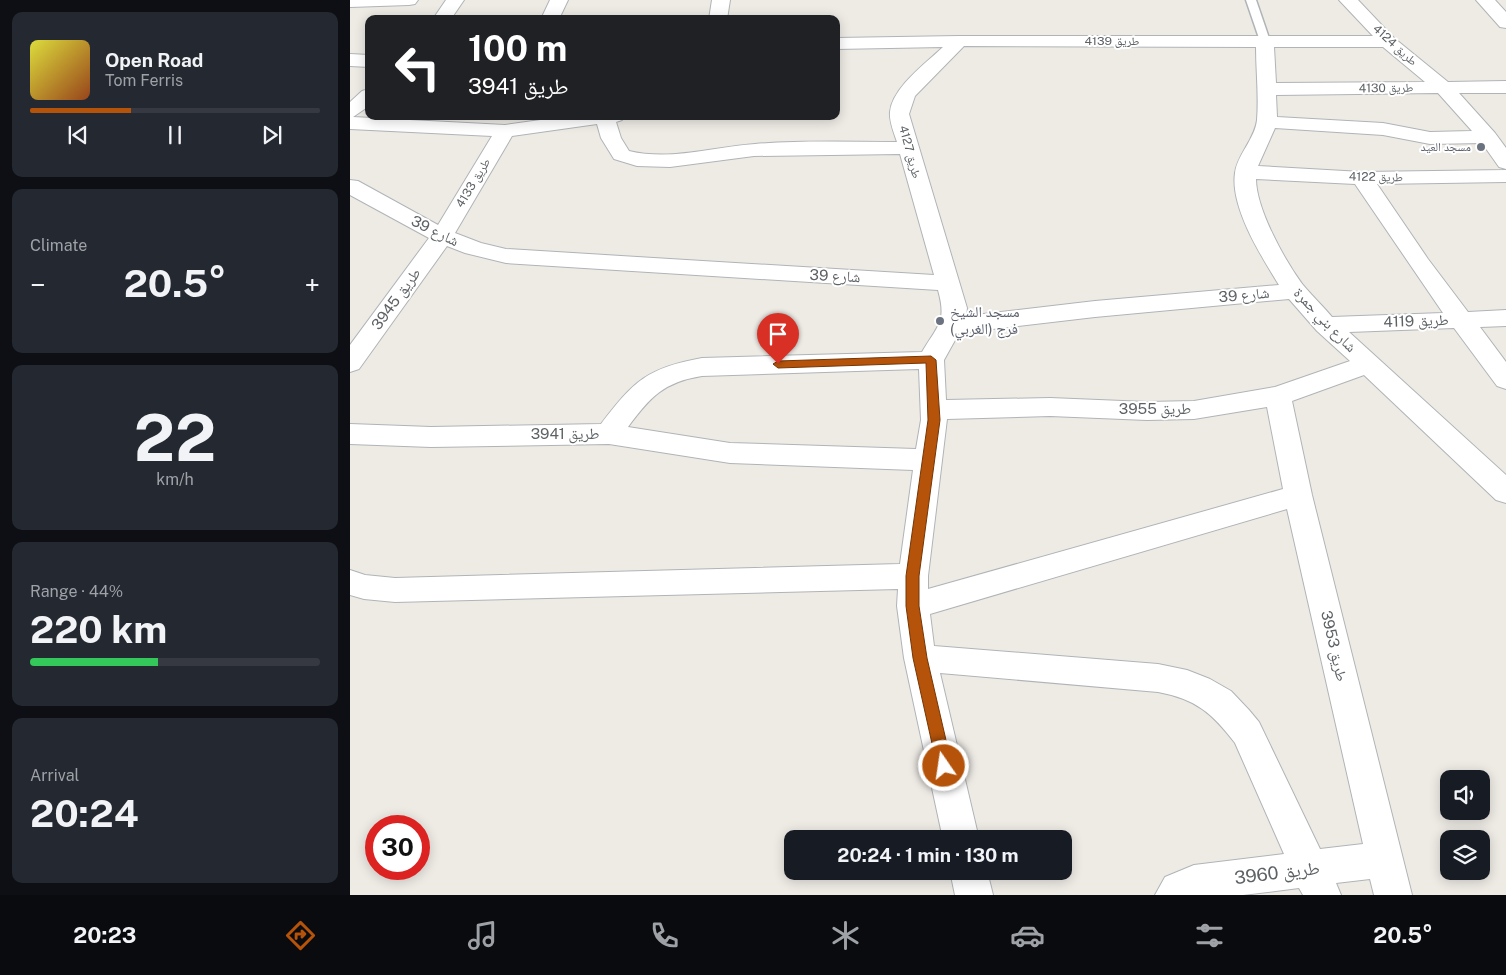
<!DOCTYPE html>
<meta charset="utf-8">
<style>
:root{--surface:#171b24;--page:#242831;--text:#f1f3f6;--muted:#9ea1a6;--line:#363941;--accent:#b45309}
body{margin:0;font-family:"Public Sans","Noto Naskh Arabic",sans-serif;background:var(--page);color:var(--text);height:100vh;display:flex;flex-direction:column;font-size:19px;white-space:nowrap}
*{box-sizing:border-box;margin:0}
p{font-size:16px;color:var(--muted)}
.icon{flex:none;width:28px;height:28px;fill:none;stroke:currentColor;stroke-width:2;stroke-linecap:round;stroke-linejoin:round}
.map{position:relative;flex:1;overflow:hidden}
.details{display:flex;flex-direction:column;gap:12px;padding:12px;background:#0d0f14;width:350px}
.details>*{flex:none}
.hud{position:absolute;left:15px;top:15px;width:475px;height:105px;border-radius:10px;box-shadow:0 2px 12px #0003;background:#202124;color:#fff;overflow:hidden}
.controls{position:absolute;left:1090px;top:770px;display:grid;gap:10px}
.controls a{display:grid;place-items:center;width:50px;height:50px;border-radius:10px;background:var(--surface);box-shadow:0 2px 12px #0003;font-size:25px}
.speed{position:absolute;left:15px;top:815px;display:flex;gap:10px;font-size:25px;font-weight:700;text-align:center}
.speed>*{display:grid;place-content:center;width:65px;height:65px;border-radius:50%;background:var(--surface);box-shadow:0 2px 12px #0003;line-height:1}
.speed .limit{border:8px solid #d22;background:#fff;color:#111}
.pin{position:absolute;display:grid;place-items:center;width:42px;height:42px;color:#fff;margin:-51px -21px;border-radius:50% 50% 50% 0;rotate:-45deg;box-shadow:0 0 5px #0007}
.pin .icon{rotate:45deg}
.me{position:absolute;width:55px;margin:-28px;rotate:347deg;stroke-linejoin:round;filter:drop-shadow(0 0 4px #0008)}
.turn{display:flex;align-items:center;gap:18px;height:105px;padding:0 20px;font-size:22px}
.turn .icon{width:65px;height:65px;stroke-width:2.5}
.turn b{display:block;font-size:35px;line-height:42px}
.big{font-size:38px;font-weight:700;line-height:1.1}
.details .tile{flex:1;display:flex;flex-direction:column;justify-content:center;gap:8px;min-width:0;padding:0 18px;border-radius:10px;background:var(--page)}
.details .dial{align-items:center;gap:0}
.dial b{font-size:65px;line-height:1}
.song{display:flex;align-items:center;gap:15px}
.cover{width:60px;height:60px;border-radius:8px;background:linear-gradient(135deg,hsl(60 70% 55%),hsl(20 70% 35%))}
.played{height:5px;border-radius:2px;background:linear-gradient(90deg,var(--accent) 35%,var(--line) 35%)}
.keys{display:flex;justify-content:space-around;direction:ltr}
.heat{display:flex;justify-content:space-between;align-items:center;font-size:28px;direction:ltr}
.charge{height:8px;border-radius:4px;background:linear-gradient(90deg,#34c759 44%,var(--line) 0)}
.trip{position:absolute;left:434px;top:830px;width:288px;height:50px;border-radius:10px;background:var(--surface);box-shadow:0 2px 12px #0003;font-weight:700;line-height:50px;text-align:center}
.tabs{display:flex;height:80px;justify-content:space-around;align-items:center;background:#090b0e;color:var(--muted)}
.tabs .icon{width:35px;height:35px}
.tabs .selected{color:var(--accent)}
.tabs b{font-size:22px;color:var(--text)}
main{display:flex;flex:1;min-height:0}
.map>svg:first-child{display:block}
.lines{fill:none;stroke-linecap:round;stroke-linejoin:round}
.lane-casing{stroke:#b0b4b7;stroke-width:3}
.street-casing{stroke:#b0b4b7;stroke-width:2}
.lane{fill:#fff;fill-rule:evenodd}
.street{fill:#fff;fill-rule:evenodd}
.route{fill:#b45309;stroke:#753606}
.worship-dot{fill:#6b7280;stroke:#fff;stroke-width:2}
.labels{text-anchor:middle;stroke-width:4;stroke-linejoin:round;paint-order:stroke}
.far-street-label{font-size:12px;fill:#5d6265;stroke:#fff}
.far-worship-label{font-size:12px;fill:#5b616d;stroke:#fff;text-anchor:end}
.street-label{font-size:15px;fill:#5d6265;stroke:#fff}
.worship-label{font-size:15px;fill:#5b616d;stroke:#fff;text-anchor:start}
.near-street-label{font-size:18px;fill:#5d6265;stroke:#fff}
</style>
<main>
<section class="details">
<div class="tile">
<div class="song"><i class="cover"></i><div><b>Open Road</b><p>Tom Ferris</p></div></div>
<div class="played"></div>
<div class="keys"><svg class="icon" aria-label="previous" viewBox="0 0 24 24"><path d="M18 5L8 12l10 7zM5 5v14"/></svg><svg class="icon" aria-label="pause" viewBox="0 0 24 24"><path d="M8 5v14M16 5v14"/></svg><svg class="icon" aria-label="next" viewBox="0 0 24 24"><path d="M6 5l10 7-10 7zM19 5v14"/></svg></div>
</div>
<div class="tile"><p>Climate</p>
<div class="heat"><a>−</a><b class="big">20.5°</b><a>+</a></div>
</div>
<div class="tile dial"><b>22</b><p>km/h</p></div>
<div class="tile"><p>Range · 44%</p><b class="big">220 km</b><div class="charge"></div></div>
<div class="tile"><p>Arrival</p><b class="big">20:24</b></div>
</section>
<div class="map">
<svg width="1156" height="895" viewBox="0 0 1156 895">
<rect width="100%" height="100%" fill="#eeebe5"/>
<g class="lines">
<g class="lane-casing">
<path id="lane" d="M896 0H906L920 41 919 43H911L910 41Z"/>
</g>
<g class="street-casing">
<g id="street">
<path d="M0 0H68L65 4 59 5 0 7Z"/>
<path d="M96 0H114L101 19H83Z"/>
<path d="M200 0H218L209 19H191Z"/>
<path d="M362 0H380L377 19H359Z"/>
<path d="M989 0H1008L1044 38 1098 82 1156 81V93H1109L1145 133 1156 148V169L1149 167 1132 143 1080 144 1033 135 925 128 908 166 1012 172 1156 170V182L1027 184 1078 259 1118 312 1156 310V326L1130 327 1156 362V389L1147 386 1104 328 999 332 1156 475V503L1146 500 1014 375 942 401 962 495 1062 895H1024L1020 879 986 883 991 895H953L949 888 893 895H805L815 877 844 865 934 854 885 743C862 713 846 699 808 692L590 673 629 839H593L554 658 547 606 548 589 45 602 14 599 0 595V570L15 575 45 578 550 564 563 470 380 463 259 444 81 447 0 444V424L81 427 251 424C284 381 297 368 352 358L572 352C588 325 597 322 588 290L156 263 115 253 97 246 9 369 0 372V345L79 238 0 195V180L8 181 88 225 142 136 0 129V102L12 91 19 89V106L3 117 155 125 219 116H275L272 120 266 122 271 138 279 151C321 161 363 147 405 144 452 140 499 142 547 142 544 133 539 121 540 112 542 88 576 63 593 47L486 49V38L609 36H1023ZM614 46 906 47C906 71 909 96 907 120 905 139 887 155 885 173 880 207 911 256 929 285L745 301 616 316 617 308 559 114 565 96ZM924 47H1033L1075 82 926 83ZM1088 93 1122 131 1080 132 1033 123 927 117 926 95ZM247 124 251 138 264 159 287 166 320 167 404 156 550 154 584 275 156 249 131 243 105 233 162 136ZM906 179 1005 184 1093 313 982 317C973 306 962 296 953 285 935 261 906 209 906 179ZM939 299 967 331 1000 361 925 387 844 401 797 402 700 398 596 400 594 360 609 333 745 317ZM569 369 571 420 566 449 380 443 278 427C300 397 314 382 352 376ZM917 407 933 489 578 589V576L597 419 700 416 797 420 844 419ZM937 509 1013 844 970 849 909 722 899 710 881 691 860 679 837 670 808 664 584 646 580 614Z"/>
<path d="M1126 0H1145L1156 12V28L1150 27Z"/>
<path d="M0 54 19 55V67L0 66Z"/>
<path d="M600 871H637L643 895H605Z"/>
</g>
</g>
<use href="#lane" class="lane"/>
<use href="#street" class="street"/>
</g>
<path class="route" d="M581 356 586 360 590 420 569 576V606L577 658 602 766 599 771 594 773 589 771 587 766 563 658 556 606V576L578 420 576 363 428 368 423 364 428 361Z"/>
<g class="worship-dot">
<circle cx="1131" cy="147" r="5"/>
<circle cx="590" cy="321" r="5"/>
</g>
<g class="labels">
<g class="far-street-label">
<text x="762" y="45">طريق 4139</text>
<text transform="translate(1045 45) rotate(42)" y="4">طريق 4124</text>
<text transform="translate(1036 88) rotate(-1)" y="4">طريق 4130</text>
<text transform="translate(560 152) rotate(75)" y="4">طريق 4127</text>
<text transform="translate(1026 177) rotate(1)" y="4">طريق 4122</text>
<text transform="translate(123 183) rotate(-59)" y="4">طريق 4133</text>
</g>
<g class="far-worship-label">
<text x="1121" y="151">مسجد العيد</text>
</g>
<g class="street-label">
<text transform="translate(85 231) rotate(26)" y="5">شارع 39</text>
<text transform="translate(485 276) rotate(3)" y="5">شارع 39</text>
<text transform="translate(894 295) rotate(-5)" y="5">شارع 39</text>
<text transform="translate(46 299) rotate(-54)" y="5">طريق 3945</text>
<text transform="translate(975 320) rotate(46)" y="5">شارع بني جمرة</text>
<text transform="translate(1066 321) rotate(-2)" y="5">طريق 4119</text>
<text x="805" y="414">طريق 3955</text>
<text x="215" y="439">طريق 3941</text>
<text transform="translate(984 646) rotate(77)" y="5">طريق 3953</text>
</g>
<g class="worship-label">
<text x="600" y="317">مسجد الشيخ<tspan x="600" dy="17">فرج (الغربي)</tspan></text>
</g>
<g class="near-street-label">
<text transform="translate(927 873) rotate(-7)" y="6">طريق 3960</text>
</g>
</g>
</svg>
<div class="controls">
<a><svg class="icon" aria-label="sound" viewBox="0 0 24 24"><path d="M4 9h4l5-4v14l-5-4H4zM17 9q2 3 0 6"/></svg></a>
<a><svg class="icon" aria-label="layers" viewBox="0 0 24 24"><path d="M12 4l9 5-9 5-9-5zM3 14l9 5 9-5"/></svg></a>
</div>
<div class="speed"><div class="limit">30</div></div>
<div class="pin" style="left:428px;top:364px;background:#d93025"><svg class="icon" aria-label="arrive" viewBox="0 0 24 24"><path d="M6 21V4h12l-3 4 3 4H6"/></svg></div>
<svg class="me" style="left:594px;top:766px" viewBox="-20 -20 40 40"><circle r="17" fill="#b45309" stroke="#fff" stroke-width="3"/><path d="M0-11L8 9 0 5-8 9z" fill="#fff"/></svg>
<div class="trip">20:24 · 1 min · 130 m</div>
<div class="hud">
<div class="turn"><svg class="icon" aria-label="left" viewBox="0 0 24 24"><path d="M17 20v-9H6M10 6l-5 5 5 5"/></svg><div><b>100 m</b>طريق 3941</div></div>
</div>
</div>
</main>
<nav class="tabs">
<b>20:23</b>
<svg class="icon selected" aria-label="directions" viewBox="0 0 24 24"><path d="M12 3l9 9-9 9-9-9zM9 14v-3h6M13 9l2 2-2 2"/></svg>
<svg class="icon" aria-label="music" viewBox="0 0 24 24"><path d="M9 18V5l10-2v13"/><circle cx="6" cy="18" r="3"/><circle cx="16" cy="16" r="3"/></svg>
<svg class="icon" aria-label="phone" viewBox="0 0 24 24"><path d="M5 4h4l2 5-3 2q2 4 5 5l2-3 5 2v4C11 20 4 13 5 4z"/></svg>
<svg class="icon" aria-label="climate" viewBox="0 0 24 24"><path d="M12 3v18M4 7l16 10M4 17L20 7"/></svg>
<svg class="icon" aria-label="car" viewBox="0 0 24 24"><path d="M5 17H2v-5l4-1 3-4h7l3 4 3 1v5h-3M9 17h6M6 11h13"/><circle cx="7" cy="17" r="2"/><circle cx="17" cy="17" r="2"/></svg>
<svg class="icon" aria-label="filters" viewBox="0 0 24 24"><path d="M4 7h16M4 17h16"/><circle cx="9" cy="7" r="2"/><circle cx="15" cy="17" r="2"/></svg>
<b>20.5°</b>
</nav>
